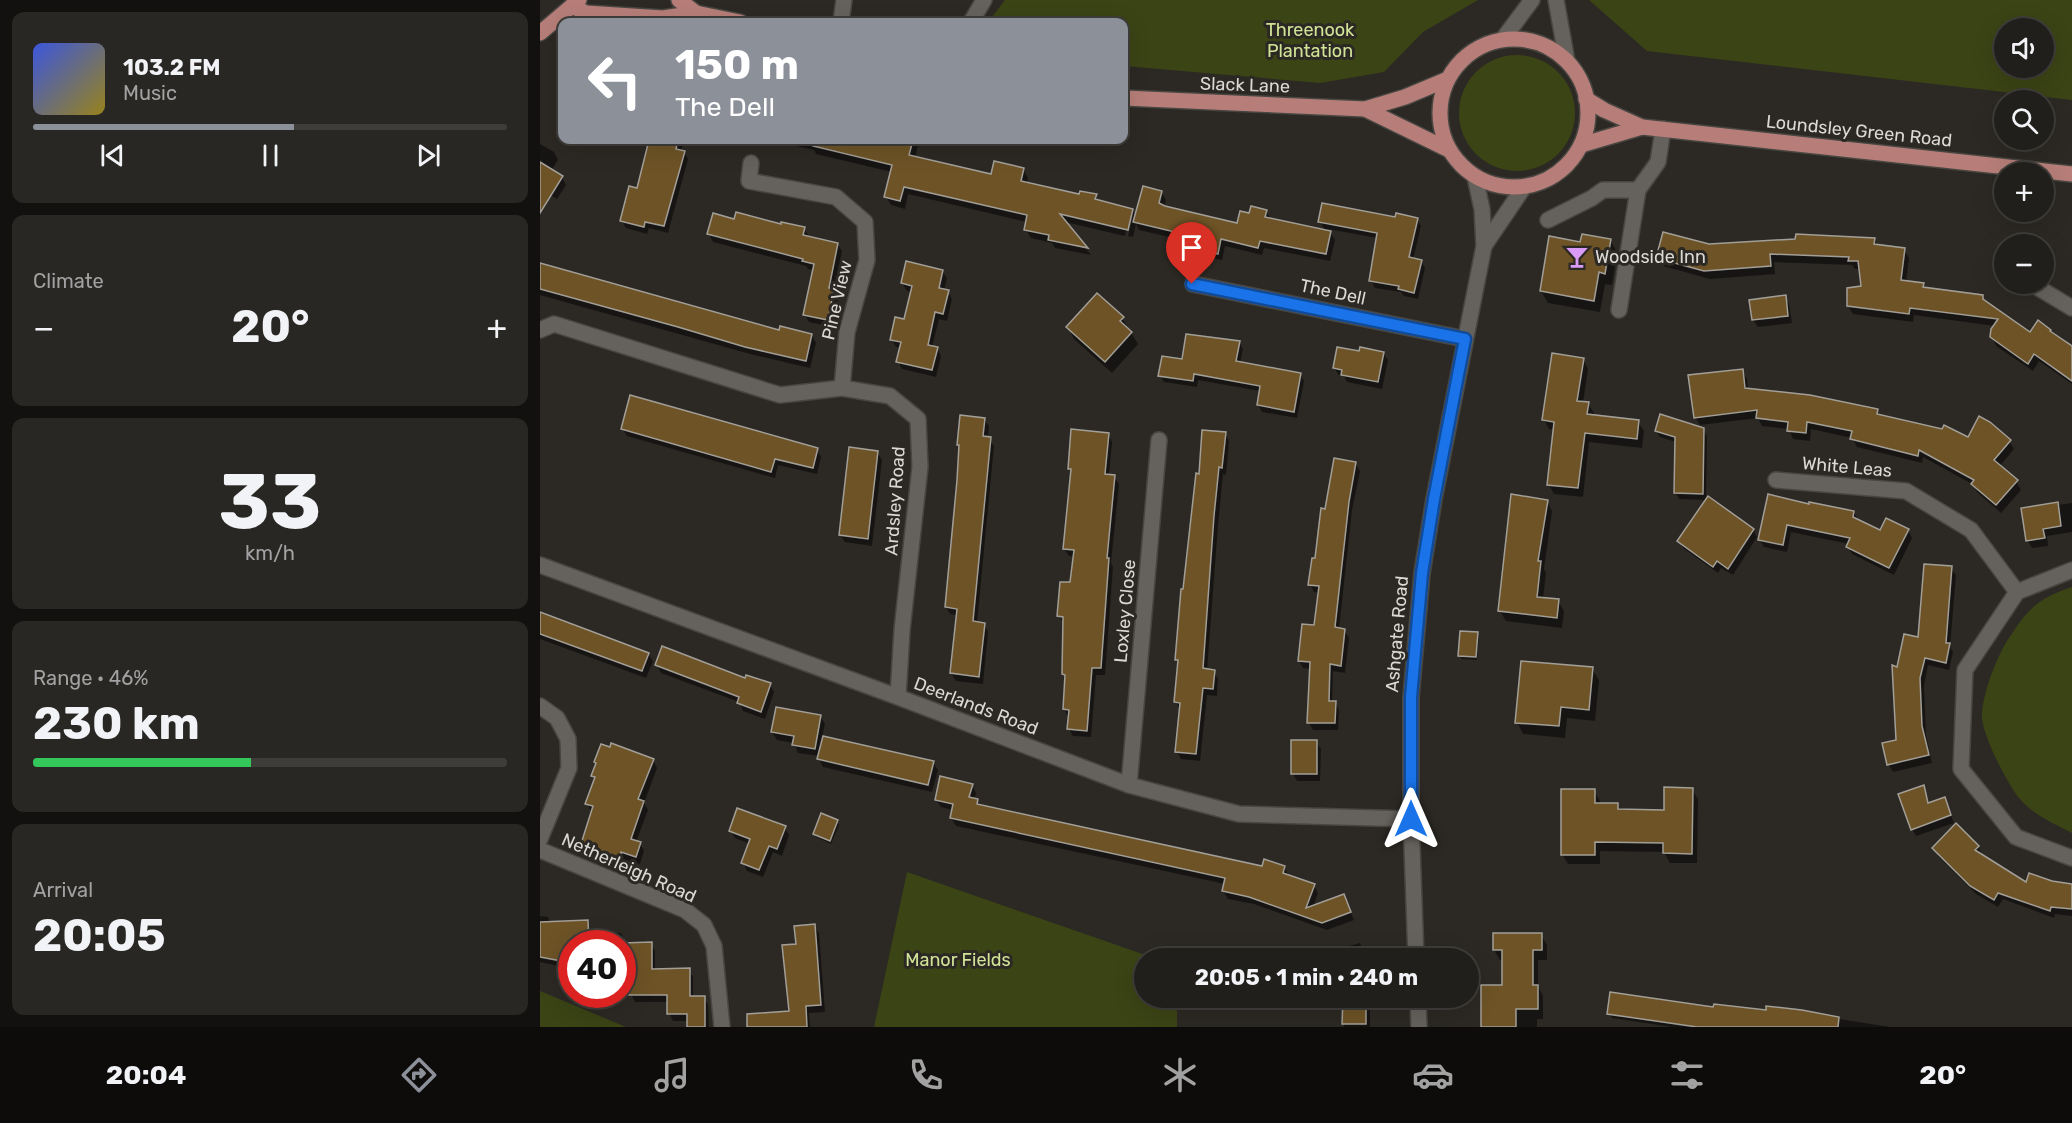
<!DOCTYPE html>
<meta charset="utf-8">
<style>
:root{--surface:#211f1b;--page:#292724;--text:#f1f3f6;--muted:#a2a2a3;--line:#3e3d3a;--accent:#8c9099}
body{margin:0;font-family:Rubik,sans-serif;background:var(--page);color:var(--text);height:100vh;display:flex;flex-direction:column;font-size:22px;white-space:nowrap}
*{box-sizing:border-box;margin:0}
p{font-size:20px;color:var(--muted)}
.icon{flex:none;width:33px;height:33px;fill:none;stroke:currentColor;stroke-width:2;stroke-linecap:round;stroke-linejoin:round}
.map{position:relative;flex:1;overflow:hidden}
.sheet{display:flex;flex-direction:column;gap:12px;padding:12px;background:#12110f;width:540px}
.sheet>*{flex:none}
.banner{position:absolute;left:18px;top:18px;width:570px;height:126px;border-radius:12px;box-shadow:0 6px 24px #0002,0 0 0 2px var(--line);background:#8c9099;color:#fff;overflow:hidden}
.tools{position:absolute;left:1454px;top:18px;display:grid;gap:12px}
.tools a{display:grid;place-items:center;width:60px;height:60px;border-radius:50%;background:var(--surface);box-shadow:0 6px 24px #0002,0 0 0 2px var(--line);font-size:30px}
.speed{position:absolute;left:18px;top:930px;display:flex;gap:12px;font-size:30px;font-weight:700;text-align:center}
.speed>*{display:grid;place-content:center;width:78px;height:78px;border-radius:50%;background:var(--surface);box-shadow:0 6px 24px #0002,0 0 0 2px var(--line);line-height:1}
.speed .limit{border:9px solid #d22;background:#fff;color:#111}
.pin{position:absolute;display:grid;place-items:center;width:51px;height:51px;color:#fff;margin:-62px -26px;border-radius:50% 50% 50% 0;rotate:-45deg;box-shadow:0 0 6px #0007}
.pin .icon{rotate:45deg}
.me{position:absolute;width:66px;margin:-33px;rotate:0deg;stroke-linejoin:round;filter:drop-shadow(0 0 4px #0008)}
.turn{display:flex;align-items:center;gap:21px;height:126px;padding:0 18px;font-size:27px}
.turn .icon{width:78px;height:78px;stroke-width:2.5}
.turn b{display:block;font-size:42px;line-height:51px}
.big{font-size:45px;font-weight:700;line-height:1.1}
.sheet .card{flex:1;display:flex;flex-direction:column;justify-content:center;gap:9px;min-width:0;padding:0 21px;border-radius:12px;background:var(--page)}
.sheet .dial{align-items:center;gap:0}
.dial b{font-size:78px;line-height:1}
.song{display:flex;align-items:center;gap:18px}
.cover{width:72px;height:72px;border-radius:9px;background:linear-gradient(135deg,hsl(230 70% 55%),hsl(50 70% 35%))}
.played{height:6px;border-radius:3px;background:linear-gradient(90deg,var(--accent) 55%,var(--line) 55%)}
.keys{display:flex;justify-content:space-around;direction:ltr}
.heat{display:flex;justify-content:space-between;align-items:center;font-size:33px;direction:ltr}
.charge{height:9px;border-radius:4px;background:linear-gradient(90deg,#34c759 46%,var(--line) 0)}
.trip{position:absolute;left:594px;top:948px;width:345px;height:60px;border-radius:30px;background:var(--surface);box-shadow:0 6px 24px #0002,0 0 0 2px var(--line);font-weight:700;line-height:60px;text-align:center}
.dock{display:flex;height:96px;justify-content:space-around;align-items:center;background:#0d0c0b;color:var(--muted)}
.dock .icon{width:42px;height:42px}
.dock .on{color:var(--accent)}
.dock b{font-size:27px;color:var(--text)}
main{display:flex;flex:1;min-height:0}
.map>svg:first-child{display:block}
.green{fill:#3b4415;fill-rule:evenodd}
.shadow{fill:#0007}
.building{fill:#6d5326;stroke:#a29e98;stroke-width:1.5}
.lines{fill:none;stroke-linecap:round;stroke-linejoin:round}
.minor-casing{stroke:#484641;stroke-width:18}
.major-casing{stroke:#484641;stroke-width:18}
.minor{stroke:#65615c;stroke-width:15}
.major{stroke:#b77e79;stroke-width:15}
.route-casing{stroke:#114b97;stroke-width:15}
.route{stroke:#1a73e8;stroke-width:10}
.labels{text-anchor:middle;stroke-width:6;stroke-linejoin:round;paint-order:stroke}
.park-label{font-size:18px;fill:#d0e396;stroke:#2c2924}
.street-label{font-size:18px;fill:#dbd9d5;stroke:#2c2924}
.poi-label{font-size:18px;fill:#dbd9d5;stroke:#2c2924;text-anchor:start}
</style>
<main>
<section class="sheet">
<div class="card">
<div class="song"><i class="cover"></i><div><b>103.2 FM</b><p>Music</p></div></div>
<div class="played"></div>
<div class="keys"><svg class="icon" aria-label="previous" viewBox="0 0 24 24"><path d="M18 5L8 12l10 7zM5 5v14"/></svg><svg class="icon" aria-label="pause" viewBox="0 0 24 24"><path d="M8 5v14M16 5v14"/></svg><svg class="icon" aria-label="next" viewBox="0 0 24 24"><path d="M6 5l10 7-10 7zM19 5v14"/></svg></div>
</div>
<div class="card"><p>Climate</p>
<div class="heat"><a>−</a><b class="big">20°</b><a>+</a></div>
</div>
<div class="card dial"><b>33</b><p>km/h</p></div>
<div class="card"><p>Range · 46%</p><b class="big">230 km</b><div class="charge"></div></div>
<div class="card"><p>Arrival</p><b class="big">20:05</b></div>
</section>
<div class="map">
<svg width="1532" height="1027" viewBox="0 0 1532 1027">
<rect width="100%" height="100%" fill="#2c2924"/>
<g class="green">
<path d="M465 0H938L883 32 844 72 780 83 584 66V22H448Z"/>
<path d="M1049 0H1532V100L1107 51ZM1503 28V68H1464V28Z"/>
<circle cx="977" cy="113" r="58"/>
<path d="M1532 587V833C1514 824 1492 814 1479 798 1467 783 1444 738 1442 719 1441 697 1456 659 1467 641 1487 610 1496 599 1532 587Z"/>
<path d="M367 872 614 958H604V998H637V1027H334Z"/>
<path d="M0 991 86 1027H0Z"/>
</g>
<g class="shadow">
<path d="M110 140H144L141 151 144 152 148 159 128 233 109 228 107 234 86 228 82 221 98 190Z"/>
<path d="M230 140H375L378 145 375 158 452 176 483 169 488 178 487 184 541 196H556L559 202 592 210 596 217 621 192 626 200 624 207 698 224 710 215 726 211 731 219 785 231 780 221 877 219 881 226 873 260 881 261 885 268 878 299 864 296 861 292 835 288 831 281 837 238 788 229 795 240 790 261 724 248 722 255 685 246 682 260 664 256 659 249 660 244 599 230 596 224 593 237 588 236 593 215H590L585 236 525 222 551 255 515 248 512 243 491 238 486 230 487 222 368 194 365 209 351 205 346 197 352 172 276 154 274 150Z"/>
<path d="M0 144 14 152 18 160 11 171 22 177 26 185 17 199 0 189Z"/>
<path d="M195 221 264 229 269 236 297 244 302 251 294 291 298 298 294 319 268 314V317L293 322 292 327 269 322 265 315 274 270 268 269 266 266 173 242 169 234Z"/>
<path d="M1334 239 1338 246 1364 250 1369 258 1366 282 1383 284 1386 288 1442 296 1446 303 1490 334 1532 347V384L1499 361 1493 371 1456 346 1452 337 1455 326 1374 315 1373 322 1313 314 1308 306 1322 287 1321 269H1315L1312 265 1234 262 1235 274 1170 279 1123 266 1118 258 1169 246Z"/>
<path d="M1070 240 1077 252 1072 285 1065 284 1060 312 1008 303 1001 291 1042 243Z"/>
<path d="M0 264 240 332 272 335 276 343 270 368 210 354 0 295Z"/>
<path d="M402 271 407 278 404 291 408 292 412 299 407 321 399 319 392 347 397 348 401 356 396 377 362 369 358 361 361 348 356 347 351 339 365 321 372 292 367 291 362 283Z"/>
<path d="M1245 297 1249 304 1252 323 1218 327 1213 320Z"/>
<path d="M582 318 598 344 572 373 534 339 528 327Z"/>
<path d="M699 342 703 349 700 363 760 374 764 381 757 418 722 412 718 405 720 391 658 380 657 387 624 382 620 376 643 361Z"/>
<path d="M820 353H843L848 360 842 389 807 382 804 376 799 375 794 368Z"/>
<path d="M1043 359 1048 369 1043 403 1048 404 1054 413 1053 416 1098 422 1104 431 1102 448 1049 442 1043 497 1014 494 1009 485 1015 430 1009 429 1004 420Z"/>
<path d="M1202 370 1207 379 1208 389 1337 411 1340 416 1428 439 1469 441 1474 449 1459 467 1476 481 1481 490 1461 513 1437 492 1432 484 1383 457 1382 463 1317 447 1312 438 1271 429 1270 441 1253 439 1249 429 1222 426 1218 418 1160 425 1155 417Z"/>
<path d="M444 419 449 426 448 438 454 446 437 623 444 624 448 632 443 684 416 681 411 673 417 615 410 614 406 607 421 448 418 445Z"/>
<path d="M82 428 277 450 281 457 277 474 238 465 235 478 87 436Z"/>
<path d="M1163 429 1167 436 1166 500 1139 499 1135 492 1136 442 1120 437 1116 431Z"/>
<path d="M685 433 689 441 686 475 683 474 678 525 667 671 674 672 678 679 677 696 667 695 660 761 641 759 637 752 640 710 636 702 639 664 636 660 660 475Z"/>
<path d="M568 434 572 442 569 476 574 477 579 484 571 563 573 567 565 675H556L551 737 533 736 529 729 528 717 524 709 527 680 523 674V623L519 616 532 584 534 557 529 556 524 549 532 474 529 468Z"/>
<path d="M337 452 342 460 332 546 305 542 300 535Z"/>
<path d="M815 463 820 471 812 510 799 629 804 630 809 638 805 673 793 671 792 702H795L799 710 798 730H773L769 723 771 669 763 668 759 660 775 627 780 593 774 592 770 584 777 560 786 510Z"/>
<path d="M1007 501 1012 511 1004 569 1006 573 1003 599 1018 601 1024 611 1022 628 966 621 960 611Z"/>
<path d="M1532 503V532L1507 536 1508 546 1492 548 1488 541 1483 510Z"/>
<path d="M1270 505 1313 512 1318 519 1341 532 1368 530 1372 538 1354 575 1312 554 1308 547 1309 544 1251 532 1247 552 1224 547 1219 539Z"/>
<path d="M1213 530 1217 537 1193 575 1181 568 1178 573 1143 548 1139 541Z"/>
<path d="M1411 568 1416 575 1410 647 1413 652 1409 670 1388 665 1384 686 1386 735 1392 763 1353 772 1348 764 1357 741 1358 668 1380 638Z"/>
<path d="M0 614 108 654 113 661 106 678 0 639Z"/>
<path d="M937 633 939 637 937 660 922 659 920 656Z"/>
<path d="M117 665 230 685 234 692 225 719 203 711 199 702 121 673Z"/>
<path d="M1052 669 1059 680 1055 721 1027 718 1025 738 983 734 977 722Z"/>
<path d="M280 716 285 724 282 737 393 762 398 770 392 792 283 767 279 759 280 756 258 753 254 743 237 740 232 732Z"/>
<path d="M776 742 781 749 780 781H757L753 774Z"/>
<path d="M113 760 117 768 104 803 108 810 96 842 100 843 104 851 100 864 86 860 83 867 46 855 42 847 51 811 47 803 56 780 53 775 57 765 55 762Z"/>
<path d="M432 785 436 793 434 800 437 801 441 806 723 867 744 868 749 875 774 885 778 893 773 907 807 903 814 920 787 930 714 904 688 899 683 891 685 884 416 826 411 818 413 810 401 807 396 800Z"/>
<path d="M1383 787 1390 804 1404 799 1414 823 1376 836 1372 829Z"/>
<path d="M1152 789 1158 799 1157 863H1130L1124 852 1060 851V864H1028L1022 854 1054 791 1060 801V805H1077L1081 810 1125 811Z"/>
<path d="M297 821 299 825 291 844 276 837 274 834Z"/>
<path d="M245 828 249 835 242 856 233 852 223 877 207 871 203 863 210 844 195 838 191 831Z"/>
<path d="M1438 847 1442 854 1441 856 1487 884 1511 883 1532 885V916L1515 914 1514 918 1463 899 1458 907 1436 894 1398 856 1394 848Z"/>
<path d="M0 916 8 917 11 923 47 922 52 934 81 933 86 944H111L115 951V970H149L153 977V998H164L168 1005 169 1027H149V1021H133L129 1013V1002H95L91 994V989H82V944H32V979L28 968 0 962Z"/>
<path d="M274 926 279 933 285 1012 269 1013 270 1027H235L250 1012 258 946Z"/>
<path d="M1001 935 1007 945V960H998V986L1003 996V1019H997V1027H942L963 986 964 960H960L954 950Z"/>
<path d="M820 943 827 958H805V947Z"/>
<rect x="804" y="998" width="26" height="29"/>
<path d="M1175 1008 1262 1013 1350 1027H1132L1072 1018 1069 1014Z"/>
</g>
<g class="building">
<path d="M109 140H138L136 149 145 151 124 226 105 222 104 227 80 221 89 186 97 188Z"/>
<path d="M274 140H373L369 155 451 174 454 161 484 168 481 181 539 194 540 191 557 194 555 199 593 209 588 230 520 214 548 248 508 240 509 235 484 230 487 215 364 187 360 201 344 197 352 165 273 146Z"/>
<path d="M0 162 23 176 0 213Z"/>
<path d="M603 186 622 191 619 203 625 206 697 223 700 211 709 213 711 206 727 210 725 217 791 231 786 254 720 241 718 248 681 239 678 254 658 249 660 238 593 222Z"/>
<path d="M782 203 855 217 856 213 878 218 869 257 882 260 874 293 858 289 859 286 829 281 837 233 778 222Z"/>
<path d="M196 212 241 224V222L265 227 263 235 298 243 289 288 294 289 288 320 263 315 274 264 262 261 263 259 167 234 173 213 194 219Z"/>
<path d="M1123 232 1169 244 1255 239 1256 234 1335 238 1334 244 1365 248 1361 280 1384 283 1383 287 1443 295V299L1490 332 1498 320 1511 330 1510 331 1532 346V381L1494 354 1488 364 1450 337 1451 329 1458 319 1370 308 1369 314 1307 306V288L1321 286 1318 261H1308L1309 257 1230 254 1231 266 1164 271 1116 258Z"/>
<path d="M1042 234 1071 239 1065 274 1059 272 1054 301 1000 291 1009 236 1040 242Z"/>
<path d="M366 261 403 270 399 288 409 290 403 314 395 312 388 345 398 347 392 370 356 362 361 342 350 340 355 317 364 319 372 286 361 283Z"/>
<path d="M0 263 239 330 240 326 272 334 266 361 205 347 138 327 0 289Z"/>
<path d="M557 293 584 317 580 321 592 332 565 362 526 327Z"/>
<path d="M1246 295 1248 316 1212 320 1209 300Z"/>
<path d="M646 334 700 341 696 361 761 373 754 412 717 405 720 386 654 374 653 381 618 376 622 356 642 359Z"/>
<path d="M797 347 819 351 820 347 844 352 838 382 801 375 802 370 793 368Z"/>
<path d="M1012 353 1044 358 1037 401 1049 402 1047 414 1099 420 1097 439 1045 433 1038 488 1007 485 1014 422 1002 420Z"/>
<path d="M1203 369 1205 388 1270 395 1338 409 1337 414 1402 429 1404 425 1428 437 1439 416 1450 422 1471 440 1454 460 1478 480 1456 505 1431 484 1434 480 1379 450 1378 456 1310 439 1312 431 1267 422 1266 433 1247 431 1248 422 1216 418 1217 410 1154 418 1148 375Z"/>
<path d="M90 395 278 448 273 468 235 459 231 472 81 429Z"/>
<path d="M1120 414 1164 428 1163 494 1134 493 1135 437 1115 431Z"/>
<path d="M420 415 445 418 443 436 451 437 433 621 445 623 439 677 410 673 417 609 405 607 417 480 419 445H417Z"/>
<path d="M531 429 569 433 565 474 575 475 567 558H569L561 668H552L547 731 527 729 529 710 523 709 525 675 522 674 523 617 517 616 520 582H530L534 550 523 549 531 469H528Z"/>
<path d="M662 430 686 432 682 468 679 467 674 516 663 668 675 670 673 689 663 688 656 754 635 752 640 703 634 702 638 660H635L641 589H643L656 473 659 474Z"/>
<path d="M309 447 338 451 328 539 299 535Z"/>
<path d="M794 458 816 462 809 502 795 627 805 629 801 666 790 664 789 701H796L795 723H767L770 662 758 661 762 624 774 625 779 586 768 585 772 558H775L781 508 785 509Z"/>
<path d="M971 494 1008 500 998 561H1001L997 597 1019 599 1017 618 958 611Z"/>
<path d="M1228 494 1269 504V502L1314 511 1313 517 1340 530 1346 518 1369 529 1349 568 1306 547 1310 538 1247 525 1243 545 1218 540Z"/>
<path d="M1168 496 1214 529 1188 569 1177 561 1173 567 1137 541Z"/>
<path d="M1518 502 1521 526 1503 529 1505 538 1486 541 1481 508Z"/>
<path d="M1384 564 1412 566 1406 643H1410L1406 663 1385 658 1380 678 1382 726 1389 755 1347 765 1342 743 1356 740 1352 665 1357 667 1364 634 1378 637Z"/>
<path d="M0 612 109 653 102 671 0 634Z"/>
<path d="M920 631 938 632 936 657 918 656Z"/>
<path d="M122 646 205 678 206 675 231 683 221 712 197 703 199 697 115 665Z"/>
<path d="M981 661 1053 667 1049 710 1021 707 1019 726 975 723Z"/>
<path d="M236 707 281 715 275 749 252 745 254 736 231 732Z"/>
<path d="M283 736 394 761 388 785 277 759Z"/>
<rect x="751" y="740" width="26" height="34"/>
<path d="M71 743 114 759 98 799 104 801 91 839 101 842 96 857 81 852V861L40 847 53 806 45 804 55 777 51 776 56 763 54 762 61 744 70 747Z"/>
<path d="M400 776 433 784 429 797 438 799 437 804 722 866 724 859 745 866 743 873 775 884 766 908 804 894 811 912 782 923 709 897 682 891 685 878 410 818 413 804 395 800Z"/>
<path d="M1384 785 1388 803 1405 797 1411 815 1371 830 1358 794Z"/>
<path d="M1124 787 1153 788 1152 854 1123 853V843L1055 842V855H1021V789H1055V803H1078V809L1124 810Z"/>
<path d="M197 808 246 826 237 849 229 846 219 870 201 863 210 839 189 831Z"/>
<path d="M281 813 298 820 290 841 273 834Z"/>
<path d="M1416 823 1439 846 1435 850 1486 882 1489 873 1512 881 1532 884V909L1511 907 1510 911 1458 893 1454 900 1430 886 1392 848Z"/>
<path d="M48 920 49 944H32V963L0 957V922Z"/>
<path d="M275 924 281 1005 266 1006 267 1027H207V1014L249 1011 242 945 256 944 254 926Z"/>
<path d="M953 933H1002V950H993V985H998V1009H976V1027H941V985H962V950H953Z"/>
<path d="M112 942V969L150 968V996H165V1027H147V1014H127V995H89V982H82V943Z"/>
<path d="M1070 992 1173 1007 1174 1004 1226 1010V1006L1262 1010 1299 1017 1298 1027H1157L1067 1014Z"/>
<path d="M803 998H826V1024H802Z"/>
</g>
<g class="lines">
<g class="minor-casing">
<g id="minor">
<path d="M1016 0 1027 61"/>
<path d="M301 22 304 0"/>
<path d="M431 22 444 0"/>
<path d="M963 39 992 0"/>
<path d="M211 163 209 181 296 197 325 222 327 260 307 332 302 388"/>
<path d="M1098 190 1118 162 1123 129"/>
<path d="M1008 220 1052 198 1063 190H1098L1079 310"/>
<path d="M944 246 984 187"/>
<path d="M653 284 925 339"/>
<path d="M1492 284 1532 308"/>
<path d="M0 330 14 324 240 395 302 388 350 396 378 419 380 467 362 630 358 697"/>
<path d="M1236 480 1366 491 1431 530 1477 592"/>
<path d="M0 565 358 697 589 785 699 814 871 819"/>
<path d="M1532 570 1477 592 1425 670 1421 769 1476 837 1532 858"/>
<path d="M0 706 17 718 28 739 29 768 0 839"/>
<path d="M589 785 619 440"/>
<path d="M0 850 145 910 164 925 174 946 182 1027"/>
<path d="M876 958 871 819V697L882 573 894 499 944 246 942 209 935 177"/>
<path d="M878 998 879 1027"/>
</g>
</g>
<g class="major-casing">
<g id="major">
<path d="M139 0 156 13"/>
<path d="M32 6 46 13 123 18 156 13 200 22"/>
<path d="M0 33 39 0"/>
<circle cx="974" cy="113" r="74"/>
<path d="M584 98 825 109 865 97 908 79"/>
<path d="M1046 99 1064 110 1102 127 1532 174"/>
<path d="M825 109 909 150"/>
<path d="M1041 145 1102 127"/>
</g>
</g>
<use href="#minor" class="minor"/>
<use href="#major" class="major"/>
</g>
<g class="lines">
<g class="route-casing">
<path id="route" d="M652 284 925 339 894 499 882 573 871 697V819"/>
</g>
<use href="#route" class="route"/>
</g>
<defs>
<g id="bar-bare" transform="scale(1.8)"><path d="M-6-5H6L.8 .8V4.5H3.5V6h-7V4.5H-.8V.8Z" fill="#da9af7" stroke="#2c2924" stroke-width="2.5" paint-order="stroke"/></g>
</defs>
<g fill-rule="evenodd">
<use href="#bar-bare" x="1037" y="257"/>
</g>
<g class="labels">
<g class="park-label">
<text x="770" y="36">Threenook<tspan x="770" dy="21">Plantation</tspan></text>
<text x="418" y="966">Manor Fields</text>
</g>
<g class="street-label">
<text transform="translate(705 85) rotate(2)" y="6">Slack Lane</text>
<text transform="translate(1319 131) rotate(6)" y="6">Loundsley Green Road</text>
<text transform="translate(793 292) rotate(12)" y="6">The Dell</text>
<text transform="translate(297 300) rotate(-77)" y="6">Pine View</text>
<text transform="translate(1307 467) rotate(5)" y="6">White Leas</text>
<text transform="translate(355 501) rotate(-86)" y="6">Ardsley Road</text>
<text transform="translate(585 611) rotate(-85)" y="6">Loxley Close</text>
<text transform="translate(857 634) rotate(-85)" y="6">Ashgate Road</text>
<text transform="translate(436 706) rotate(21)" y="6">Deerlands Road</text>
<text transform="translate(89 868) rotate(24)" y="6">Netherleigh Road</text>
</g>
<g class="poi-label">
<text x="1055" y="263">Woodside Inn</text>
</g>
</g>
</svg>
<div class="tools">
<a><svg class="icon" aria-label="sound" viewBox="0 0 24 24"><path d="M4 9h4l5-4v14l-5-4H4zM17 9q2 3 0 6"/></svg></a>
<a><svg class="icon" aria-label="search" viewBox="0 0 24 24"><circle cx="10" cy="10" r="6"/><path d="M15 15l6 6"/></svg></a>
<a>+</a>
<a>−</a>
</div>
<div class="speed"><div class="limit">40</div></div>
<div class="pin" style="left:652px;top:284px;background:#d93025"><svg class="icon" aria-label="arrive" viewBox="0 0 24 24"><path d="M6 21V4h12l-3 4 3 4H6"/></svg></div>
<svg class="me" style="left:871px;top:819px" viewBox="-20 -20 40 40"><path d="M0-17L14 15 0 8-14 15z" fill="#1a73e8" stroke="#fff" stroke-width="4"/></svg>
<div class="trip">20:05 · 1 min · 240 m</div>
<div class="banner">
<div class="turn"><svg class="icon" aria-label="left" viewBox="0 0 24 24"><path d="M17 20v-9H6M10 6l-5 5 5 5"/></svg><div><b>150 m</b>The Dell</div></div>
</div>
</div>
</main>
<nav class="dock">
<b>20:04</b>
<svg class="icon on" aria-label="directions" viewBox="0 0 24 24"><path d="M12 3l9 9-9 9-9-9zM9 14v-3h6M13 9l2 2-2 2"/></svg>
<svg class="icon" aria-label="music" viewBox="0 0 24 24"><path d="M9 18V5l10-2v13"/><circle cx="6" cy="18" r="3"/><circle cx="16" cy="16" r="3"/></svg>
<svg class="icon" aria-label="phone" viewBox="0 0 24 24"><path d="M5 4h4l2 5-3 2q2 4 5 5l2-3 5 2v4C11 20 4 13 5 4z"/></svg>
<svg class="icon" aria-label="climate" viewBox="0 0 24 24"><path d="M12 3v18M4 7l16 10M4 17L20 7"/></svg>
<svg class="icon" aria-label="car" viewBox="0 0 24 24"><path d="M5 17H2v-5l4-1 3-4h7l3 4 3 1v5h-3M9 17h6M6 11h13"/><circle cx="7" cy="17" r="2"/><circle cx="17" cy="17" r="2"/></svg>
<svg class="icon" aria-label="filters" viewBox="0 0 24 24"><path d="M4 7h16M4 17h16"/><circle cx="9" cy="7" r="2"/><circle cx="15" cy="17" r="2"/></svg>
<b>20°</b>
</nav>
